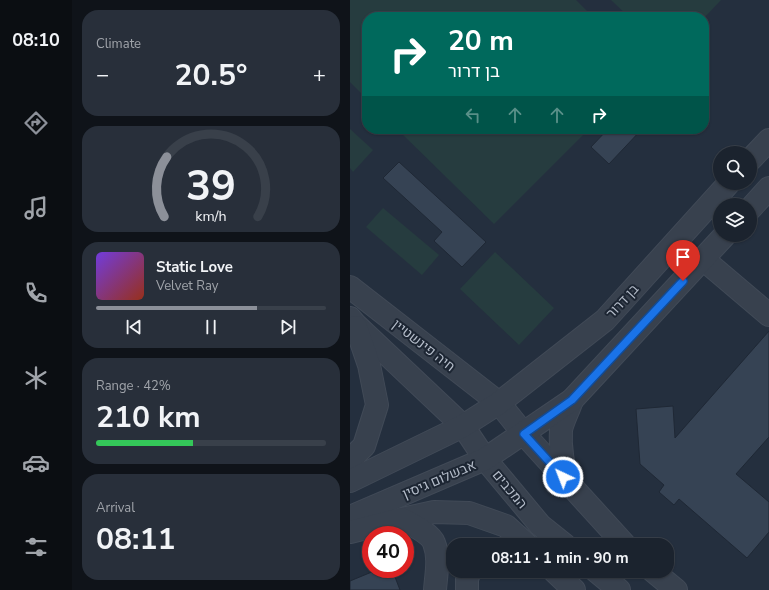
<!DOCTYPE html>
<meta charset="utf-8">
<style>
:root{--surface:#1b232e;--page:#282f3a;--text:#f1f3f6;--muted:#a0a4aa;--line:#39404a;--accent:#8c9099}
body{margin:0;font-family:"Nunito Sans",Heebo,sans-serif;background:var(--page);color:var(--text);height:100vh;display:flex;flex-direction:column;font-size:15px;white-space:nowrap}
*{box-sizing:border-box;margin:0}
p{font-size:13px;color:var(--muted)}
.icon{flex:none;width:22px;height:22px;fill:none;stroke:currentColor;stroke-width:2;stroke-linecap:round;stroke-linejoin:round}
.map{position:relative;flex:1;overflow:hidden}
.sheet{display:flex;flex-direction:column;gap:10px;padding:10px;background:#0f1319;width:278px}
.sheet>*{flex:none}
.top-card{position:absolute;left:12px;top:12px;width:347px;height:122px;border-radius:16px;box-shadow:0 1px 3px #0004,0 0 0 1px var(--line);background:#00695c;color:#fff;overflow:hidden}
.fabs{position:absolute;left:363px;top:146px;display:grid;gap:8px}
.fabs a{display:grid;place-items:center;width:44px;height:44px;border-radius:50%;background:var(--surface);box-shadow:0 1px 3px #0004,0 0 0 1px var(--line);font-size:20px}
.speed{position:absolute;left:12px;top:526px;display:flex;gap:8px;font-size:20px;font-weight:700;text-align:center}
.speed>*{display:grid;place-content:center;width:52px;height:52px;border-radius:50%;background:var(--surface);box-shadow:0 1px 3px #0004,0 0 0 1px var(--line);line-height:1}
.speed .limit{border:6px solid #d22;background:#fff;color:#111}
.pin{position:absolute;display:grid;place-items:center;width:34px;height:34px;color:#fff;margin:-41px -17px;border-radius:50% 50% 50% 0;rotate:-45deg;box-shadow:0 0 4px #0007}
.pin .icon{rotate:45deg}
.me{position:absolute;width:44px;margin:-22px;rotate:317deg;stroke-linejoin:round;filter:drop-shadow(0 0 3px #0008)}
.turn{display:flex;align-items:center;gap:14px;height:84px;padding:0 20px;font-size:18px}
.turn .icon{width:52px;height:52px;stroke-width:2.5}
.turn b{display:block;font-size:28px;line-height:34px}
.lanes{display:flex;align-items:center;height:38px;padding:0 20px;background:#0003;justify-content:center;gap:20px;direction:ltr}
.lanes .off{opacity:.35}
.big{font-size:30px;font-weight:700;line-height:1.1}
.sheet .widget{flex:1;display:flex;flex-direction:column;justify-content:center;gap:6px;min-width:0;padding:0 14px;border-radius:16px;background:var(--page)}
.sheet .dial{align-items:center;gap:0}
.dial svg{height:104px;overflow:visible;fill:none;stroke:var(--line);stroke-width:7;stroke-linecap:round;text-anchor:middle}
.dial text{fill:var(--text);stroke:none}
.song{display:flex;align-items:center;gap:12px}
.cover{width:48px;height:48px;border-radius:6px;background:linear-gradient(135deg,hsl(260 70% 55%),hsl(10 70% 35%))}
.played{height:4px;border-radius:2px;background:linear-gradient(90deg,var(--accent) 70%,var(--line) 70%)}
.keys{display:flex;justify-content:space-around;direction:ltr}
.heat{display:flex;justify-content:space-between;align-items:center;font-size:22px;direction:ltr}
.charge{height:6px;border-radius:3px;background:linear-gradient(90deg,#34c759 42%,var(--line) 0)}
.trip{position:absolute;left:96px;top:538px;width:228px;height:40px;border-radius:16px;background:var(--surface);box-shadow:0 1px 3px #0004,0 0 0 1px var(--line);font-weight:700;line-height:40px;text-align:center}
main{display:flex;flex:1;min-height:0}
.menu{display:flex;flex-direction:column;width:72px;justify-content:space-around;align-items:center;background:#0b0e12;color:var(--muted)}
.menu .icon{width:28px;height:28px}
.menu .selected{color:var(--accent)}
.menu b{font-size:18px;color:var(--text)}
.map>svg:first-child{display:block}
.green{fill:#263c3f}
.building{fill:#364354;stroke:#1f2835}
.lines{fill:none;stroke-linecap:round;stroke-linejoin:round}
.minor-casing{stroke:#414a57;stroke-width:24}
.minor{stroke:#38414e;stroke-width:22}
.route-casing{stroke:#114b97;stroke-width:10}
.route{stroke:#1a73e8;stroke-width:7}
.labels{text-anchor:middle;stroke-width:4;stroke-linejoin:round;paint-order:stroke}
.street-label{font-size:14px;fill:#b4bcc9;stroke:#1d2633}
</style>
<main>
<nav class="menu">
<b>08:10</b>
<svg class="icon selected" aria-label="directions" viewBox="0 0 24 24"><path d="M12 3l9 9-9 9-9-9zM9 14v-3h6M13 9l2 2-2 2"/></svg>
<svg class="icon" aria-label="music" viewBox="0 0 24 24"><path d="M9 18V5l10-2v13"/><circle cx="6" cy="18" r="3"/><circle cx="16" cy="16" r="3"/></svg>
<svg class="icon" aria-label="phone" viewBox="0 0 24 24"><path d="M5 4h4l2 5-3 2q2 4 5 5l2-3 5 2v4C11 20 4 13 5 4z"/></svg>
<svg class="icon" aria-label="climate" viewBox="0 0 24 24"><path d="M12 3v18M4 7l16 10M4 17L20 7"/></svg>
<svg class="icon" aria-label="car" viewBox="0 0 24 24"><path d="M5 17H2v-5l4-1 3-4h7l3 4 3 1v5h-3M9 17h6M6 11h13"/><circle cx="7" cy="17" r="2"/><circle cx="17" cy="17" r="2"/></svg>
<svg class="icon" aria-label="filters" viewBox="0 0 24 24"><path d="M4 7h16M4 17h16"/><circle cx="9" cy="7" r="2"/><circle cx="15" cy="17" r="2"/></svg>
</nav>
<section class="sheet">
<div class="widget"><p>Climate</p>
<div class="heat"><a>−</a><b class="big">20.5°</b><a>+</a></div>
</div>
<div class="widget dial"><svg viewBox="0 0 100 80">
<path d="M14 69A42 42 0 1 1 86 69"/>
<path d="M14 69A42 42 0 0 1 16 23" stroke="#8c9099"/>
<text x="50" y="56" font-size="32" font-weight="700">39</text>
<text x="50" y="72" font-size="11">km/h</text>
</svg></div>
<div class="widget">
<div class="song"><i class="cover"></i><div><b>Static Love</b><p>Velvet Ray</p></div></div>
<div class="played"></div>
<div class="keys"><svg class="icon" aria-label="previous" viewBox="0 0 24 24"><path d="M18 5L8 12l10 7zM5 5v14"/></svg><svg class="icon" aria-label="pause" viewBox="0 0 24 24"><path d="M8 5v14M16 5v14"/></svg><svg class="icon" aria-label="next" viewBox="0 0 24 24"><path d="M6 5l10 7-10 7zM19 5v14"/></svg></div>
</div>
<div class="widget"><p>Range · 42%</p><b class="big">210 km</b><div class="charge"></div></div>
<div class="widget"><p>Arrival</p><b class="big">08:11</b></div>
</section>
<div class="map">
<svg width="419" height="590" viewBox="0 0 419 590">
<rect width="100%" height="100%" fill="#242f3e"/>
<g class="green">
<path d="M0 0H226L243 17H17V99L0 82Z"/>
<path d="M261 0H371L354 18 279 17Z"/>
<path d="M0 129 23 150 3 172 0 168Z"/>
<path d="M47 129H239L144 224Z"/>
<path d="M33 208 89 255 72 275 16 227Z"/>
<path d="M145 252 204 308 169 345 110 289Z"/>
</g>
<g class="building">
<path d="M258 129H292L259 164 241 147Z"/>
<path d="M49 162 136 242 112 267 84 241 92 232 33 178Z"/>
<path d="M419 331V437L386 474 419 502V532L397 558 329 499 324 505 309 492 314 485 290 464 286 409 323 406 325 438Z"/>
<path d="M29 569H42L50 590H0V581Z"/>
</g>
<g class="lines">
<g class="minor-casing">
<g id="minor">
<path d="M400 160 419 140"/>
<path d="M400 209 419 188"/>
<path d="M353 259 419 315"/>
<path d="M0 287 149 403 174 434 275 545"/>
<path d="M0 318 5 324 113 426 135 459 190 525 215 545"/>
<path d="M0 460 14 446 27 405 19 365 6 327"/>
<path d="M0 481 113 426 149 403 255 320 379 183"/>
<path d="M221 482C212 470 210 444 211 430 213 420 219 410 222 400"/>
<path d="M0 517 135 459 222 400 375 235"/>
<path d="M52 519 84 512 119 513 156 526 177 545"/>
<path d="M0 532 52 519C61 524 81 534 84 543 90 558 86 575 85 590"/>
<path d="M204 571 224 590"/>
<path d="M246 571 269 590"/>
<path d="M303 571 326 590"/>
<path d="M117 590V579L120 571"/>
</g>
</g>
<use href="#minor" class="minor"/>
</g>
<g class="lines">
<g class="route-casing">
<path id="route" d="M213 477 174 434 222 400 333 281"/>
</g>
<use href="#route" class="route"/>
</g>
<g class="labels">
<g class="street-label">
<text transform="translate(272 301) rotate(-47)" y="5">בן דרור</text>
<text transform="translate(74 345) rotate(38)" y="5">חיה פינשטיין</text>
<text transform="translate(89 479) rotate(-23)" y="5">אבשלום גיסין</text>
<text transform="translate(160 489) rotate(50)" y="5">המכבים</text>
</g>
</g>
</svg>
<div class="fabs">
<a><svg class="icon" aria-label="search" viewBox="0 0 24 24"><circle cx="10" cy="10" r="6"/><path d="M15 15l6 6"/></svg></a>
<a><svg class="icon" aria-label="layers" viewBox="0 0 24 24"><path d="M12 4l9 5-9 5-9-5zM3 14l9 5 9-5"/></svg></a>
</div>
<div class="speed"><div class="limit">40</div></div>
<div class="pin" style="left:333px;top:281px;background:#d93025"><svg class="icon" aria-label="arrive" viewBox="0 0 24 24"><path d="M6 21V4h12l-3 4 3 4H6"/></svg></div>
<svg class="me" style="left:213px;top:477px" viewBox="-20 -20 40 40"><circle r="17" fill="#1a73e8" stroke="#fff" stroke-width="3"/><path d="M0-11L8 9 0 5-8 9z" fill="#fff"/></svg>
<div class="trip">08:11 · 1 min · 90 m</div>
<div class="top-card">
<div class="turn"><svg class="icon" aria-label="right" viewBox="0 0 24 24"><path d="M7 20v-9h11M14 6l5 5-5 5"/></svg><div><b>20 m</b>בן דרור</div></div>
<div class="lanes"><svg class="icon off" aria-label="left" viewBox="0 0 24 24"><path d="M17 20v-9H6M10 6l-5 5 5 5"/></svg><svg class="icon off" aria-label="ahead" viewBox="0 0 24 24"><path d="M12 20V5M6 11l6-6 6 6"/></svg><svg class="icon off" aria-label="ahead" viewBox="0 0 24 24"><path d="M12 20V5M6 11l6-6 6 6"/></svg><svg class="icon" aria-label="right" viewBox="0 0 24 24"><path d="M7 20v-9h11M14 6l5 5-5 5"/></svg></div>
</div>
</div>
</main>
